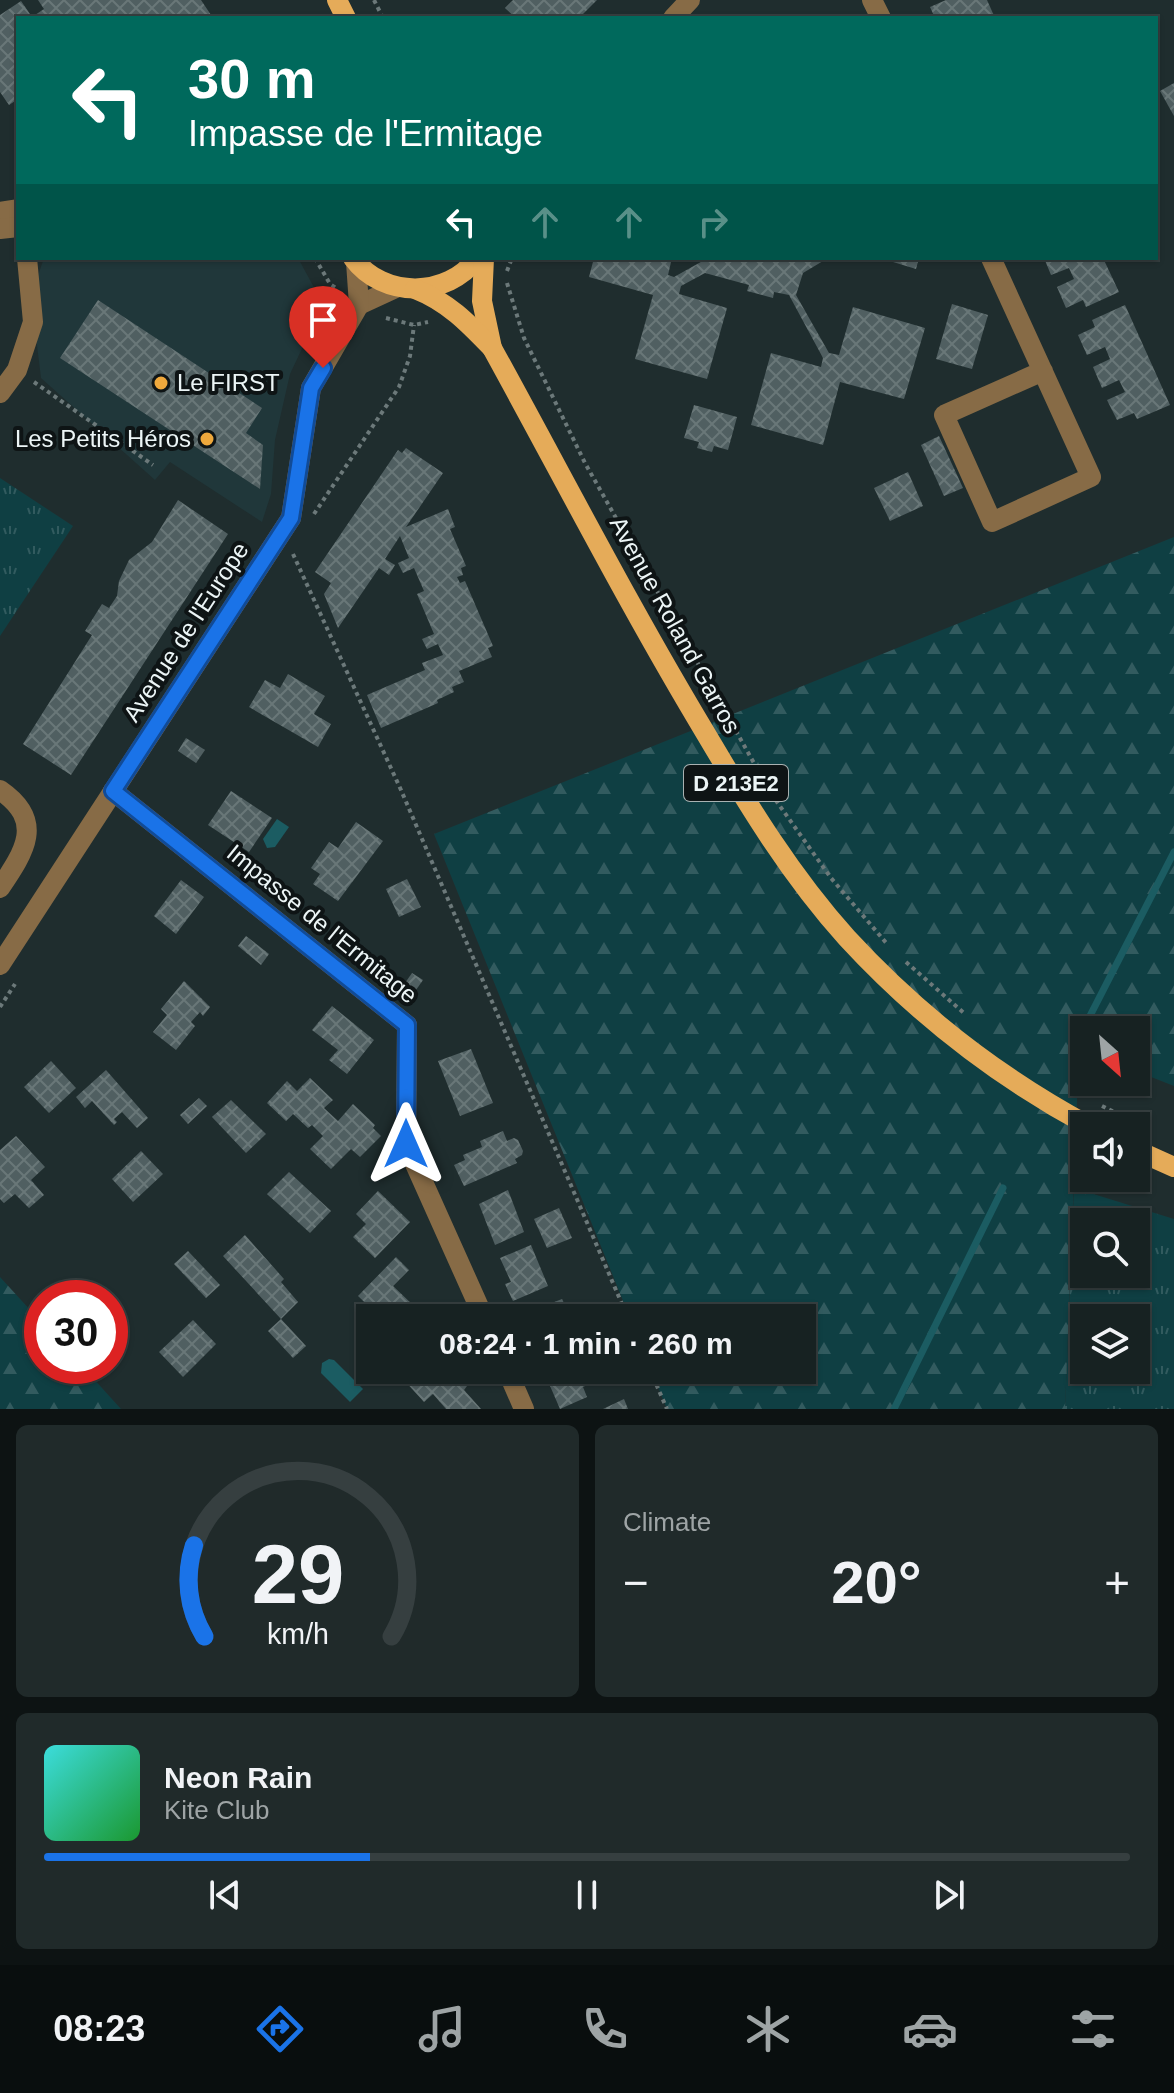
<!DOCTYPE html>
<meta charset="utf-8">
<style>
:root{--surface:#172222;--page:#202a2a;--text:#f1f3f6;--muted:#9ea4a5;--line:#363f40;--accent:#1a73e8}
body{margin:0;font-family:Helvetica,sans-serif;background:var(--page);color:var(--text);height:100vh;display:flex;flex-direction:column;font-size:30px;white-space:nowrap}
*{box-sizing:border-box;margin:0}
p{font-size:26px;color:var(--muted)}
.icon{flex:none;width:44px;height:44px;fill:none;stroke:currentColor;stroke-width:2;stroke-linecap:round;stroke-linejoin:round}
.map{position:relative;height:1409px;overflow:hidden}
.panel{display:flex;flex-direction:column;gap:16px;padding:16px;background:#0d1313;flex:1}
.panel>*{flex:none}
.banner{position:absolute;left:16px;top:16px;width:1142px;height:244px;border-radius:0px;box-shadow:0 2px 6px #0004,0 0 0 2px var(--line);background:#00695c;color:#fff;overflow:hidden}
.needle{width:52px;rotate:153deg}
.tools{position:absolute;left:1070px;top:1016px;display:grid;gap:16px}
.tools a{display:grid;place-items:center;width:80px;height:80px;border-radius:0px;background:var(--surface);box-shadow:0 2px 6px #0004,0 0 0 2px var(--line);font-size:40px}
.speed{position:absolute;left:24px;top:1280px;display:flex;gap:16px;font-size:40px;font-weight:700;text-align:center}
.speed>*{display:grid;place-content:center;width:104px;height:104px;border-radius:50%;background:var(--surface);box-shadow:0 2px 6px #0004,0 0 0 2px var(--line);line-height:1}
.speed .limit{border:12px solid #d22;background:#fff;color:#111}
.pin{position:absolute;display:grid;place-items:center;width:68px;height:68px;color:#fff;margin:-82px -34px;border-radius:50% 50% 50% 0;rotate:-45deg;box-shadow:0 0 8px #0007}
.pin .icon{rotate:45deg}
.me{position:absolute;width:88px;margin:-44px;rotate:0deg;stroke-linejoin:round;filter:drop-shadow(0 0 6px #0008)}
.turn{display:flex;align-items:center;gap:28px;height:168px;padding:0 40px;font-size:36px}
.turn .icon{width:104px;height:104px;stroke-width:2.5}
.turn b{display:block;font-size:56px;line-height:68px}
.lanes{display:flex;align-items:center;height:76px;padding:0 40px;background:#0003;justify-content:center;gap:40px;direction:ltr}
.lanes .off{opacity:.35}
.big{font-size:60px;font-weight:600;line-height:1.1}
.panel .tile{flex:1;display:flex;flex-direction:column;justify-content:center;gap:12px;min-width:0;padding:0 28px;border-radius:12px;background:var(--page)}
.panel .dial{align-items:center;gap:0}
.dial svg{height:208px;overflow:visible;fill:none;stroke:var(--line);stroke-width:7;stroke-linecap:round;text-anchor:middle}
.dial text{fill:var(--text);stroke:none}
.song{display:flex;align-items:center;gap:24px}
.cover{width:96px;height:96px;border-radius:12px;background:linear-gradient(135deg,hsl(180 70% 55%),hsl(130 70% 35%))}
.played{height:8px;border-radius:4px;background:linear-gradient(90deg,var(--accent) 30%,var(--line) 30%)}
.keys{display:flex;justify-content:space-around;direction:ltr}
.heat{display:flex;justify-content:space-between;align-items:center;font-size:44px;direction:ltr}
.panel .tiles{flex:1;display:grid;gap:16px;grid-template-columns:1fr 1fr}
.tile:last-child{grid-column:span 2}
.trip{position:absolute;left:356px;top:1304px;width:460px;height:80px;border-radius:0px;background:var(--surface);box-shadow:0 2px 6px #0004,0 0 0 2px var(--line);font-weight:600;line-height:80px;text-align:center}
.menu{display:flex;height:128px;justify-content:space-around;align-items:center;background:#090e0e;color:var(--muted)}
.menu .icon{width:56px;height:56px}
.menu .current{color:var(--accent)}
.menu b{font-size:36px;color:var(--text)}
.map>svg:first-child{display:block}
.built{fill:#20373a}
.grass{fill:url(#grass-tufts);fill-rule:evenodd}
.forest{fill:url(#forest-firs)}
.water{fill:#1b5c62}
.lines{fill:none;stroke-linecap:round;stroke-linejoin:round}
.stream{stroke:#1b5c62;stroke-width:7}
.building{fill:url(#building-cross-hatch)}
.path{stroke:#6c797a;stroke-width:4;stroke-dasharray:4 4;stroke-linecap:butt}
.minor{stroke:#876b46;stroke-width:20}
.major{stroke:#e5ab59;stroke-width:20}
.route-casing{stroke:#114b97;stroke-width:20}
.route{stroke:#1a73e8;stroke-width:14}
.poi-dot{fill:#eea83c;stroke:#0e1415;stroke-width:3}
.labels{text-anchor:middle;stroke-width:8;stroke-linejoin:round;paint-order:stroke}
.shield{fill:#0e1415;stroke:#a9b2b2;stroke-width:2}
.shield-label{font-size:22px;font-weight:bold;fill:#ecf5f6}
.poi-label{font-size:24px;fill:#ecf5f6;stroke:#0e1415;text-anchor:start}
.street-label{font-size:24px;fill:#ecf5f6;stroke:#0e1415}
</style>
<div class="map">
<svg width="1174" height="1409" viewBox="0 0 1174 1409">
<defs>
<pattern id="grass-tufts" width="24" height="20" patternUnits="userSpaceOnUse" patternTransform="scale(2)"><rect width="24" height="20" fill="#0f3f43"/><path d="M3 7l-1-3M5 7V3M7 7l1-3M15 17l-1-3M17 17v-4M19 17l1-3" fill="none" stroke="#325b5f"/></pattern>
<pattern id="forest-firs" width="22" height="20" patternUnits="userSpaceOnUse" patternTransform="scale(2)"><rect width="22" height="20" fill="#0f3f43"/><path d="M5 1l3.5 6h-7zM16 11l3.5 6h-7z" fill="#325b5f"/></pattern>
<pattern id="building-cross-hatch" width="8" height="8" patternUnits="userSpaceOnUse" patternTransform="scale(2)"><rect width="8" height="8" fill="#505f61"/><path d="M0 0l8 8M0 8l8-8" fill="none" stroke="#697778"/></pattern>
</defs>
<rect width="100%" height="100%" fill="#1f2d2e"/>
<path class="built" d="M44 258H298L323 304 290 374 275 440 271 494 262 522 170 462 155 480 41 378 31 296Z"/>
<g class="grass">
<path d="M0 478 73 526 0 636Z"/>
<path d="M1074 1188 1174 1219V1409H1065ZM1084 1222H1136V1274H1084ZM1084 1318H1136V1370H1084Z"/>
</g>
<g class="forest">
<path d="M1174 537V1086L1136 1071V1030H1084V1050L1079 1049 1065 1409H667L651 1370H802V1318H630L434 834Z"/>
<path d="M0 1277 42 1323V1366H82L121 1409H0Z"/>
</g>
<g class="water">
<path d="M277 819 289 827 275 847 267 848 263 839Z"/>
<path d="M329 1359 334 1360 363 1389 350 1402 321 1373 322 1363Z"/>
</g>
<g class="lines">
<g class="stream">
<path d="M1073 1049 1174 852"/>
<path d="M894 1409 1003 1188"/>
</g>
</g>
<g class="building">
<path d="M38 0H201L213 18H18V99L9 105 0 92V15L21 1 32 17 44 9Z"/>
<path d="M513 0H597L579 18H516L505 8Z"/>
<path d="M946 0H987L995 18H935L930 7Z"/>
<path d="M1174 83V116L1160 91Z"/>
<path d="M594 258H672L668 275 674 277 708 258H828L803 273 796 295 829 353 839 355 853 307 925 328 904 399 840 382 823 445 751 425 771 353 821 367 823 358 789 295 774 292 773 298 747 291 749 285 705 273 681 286 679 294 727 308 707 379 635 359 653 295 589 277Z"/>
<path d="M880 258H919L916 269Z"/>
<path d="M1044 258H1103L1119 292 1086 307 1083 300 1066 308 1057 287 1074 279 1069 268 1051 275Z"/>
<path d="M98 300 262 408 246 433 263 445 260 489 60 358Z"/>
<path d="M952 304 988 315 972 369 936 359Z"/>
<path d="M1125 305 1170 405 1137 419 1134 413 1117 420 1107 400 1125 392 1119 380 1102 388 1093 367 1110 359 1105 347 1087 355 1078 335 1095 327 1092 320Z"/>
<path d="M694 405 737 417 728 450 714 446 712 452 697 448 699 442 684 438Z"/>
<path d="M939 436 963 488 944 496 921 445Z"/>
<path d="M406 448 443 473 406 527 448 509 455 527 450 529 466 566 461 568 463 575 457 577 460 583 465 581 493 646 488 648 492 657 459 671 464 682 452 687 454 692 437 700 438 703 381 728 367 695 425 670 422 663 443 655 438 644 427 649 422 639 434 634 417 594 424 591 414 568 403 573 398 563 409 558 400 536 385 559 395 565 389 575 379 568 338 628 324 594 331 583 315 572 398 450 402 453Z"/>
<path d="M908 472 923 506 890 521 874 488Z"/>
<path d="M178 500 228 534 71 775 23 744 92 635 85 631 102 604 109 608 117 596 119 581 129 560 152 542Z"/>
<path d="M288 674 325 696 314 714 331 724 318 747 249 707 265 680 280 688Z"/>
<path d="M186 738 205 750 196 763 178 751Z"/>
<path d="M231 791 272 818 249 852 208 825Z"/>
<path d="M356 822 383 841 338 901 313 884 320 874 311 868 329 842 338 848Z"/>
<path d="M407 879 421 907 399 917 386 889Z"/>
<path d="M181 880 204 897 176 934 154 916Z"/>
<path d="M246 936 269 954 261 965 238 946Z"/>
<path d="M412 973 423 980 416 990 405 983Z"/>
<path d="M184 981 210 1007 203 1016 200 1012 191 1022 195 1026 176 1050 153 1032 167 1015 161 1009Z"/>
<path d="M332 1006 374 1040 347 1074 329 1060 338 1050 312 1030Z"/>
<path d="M471 1049 493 1103 460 1116 438 1061Z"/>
<path d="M51 1061 76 1088 49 1113 24 1087Z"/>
<path d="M106 1070 148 1118 137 1128 122 1112 114 1119 117 1122 114 1125 92 1101 85 1108 76 1097Z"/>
<path d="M310 1078 333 1100 324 1108 338 1121 353 1104 375 1125 373 1128 381 1136 360 1157 351 1149 331 1169 310 1149 323 1136 312 1125 308 1128 293 1114 286 1121 267 1103 287 1081 297 1091Z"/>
<path d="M199 1098 207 1106 188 1124 180 1115Z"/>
<path d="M231 1100 266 1134 246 1153 212 1117Z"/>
<path d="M503 1131 507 1141 514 1138 518 1140 523 1151 522 1155 515 1159 517 1163 464 1186 454 1165 465 1160 463 1155 482 1147 480 1141Z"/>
<path d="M16 1136 45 1167 31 1180 44 1195 29 1208 15 1194 4 1203 0 1199V1150Z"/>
<path d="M141 1151 163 1174 133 1202 112 1179Z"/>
<path d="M289 1172 331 1211 310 1233 267 1194Z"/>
<path d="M508 1190 524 1232 495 1245 479 1204Z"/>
<path d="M378 1191 410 1222 375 1258 353 1237 366 1224 356 1214Z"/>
<path d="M559 1208 572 1238 547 1248 534 1219Z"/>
<path d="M245 1235 284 1279 281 1282 298 1302 281 1319 223 1256Z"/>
<path d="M531 1245 548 1286 513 1301 505 1284 511 1282 500 1258Z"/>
<path d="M188 1251 220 1285 206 1298 174 1264Z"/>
<path d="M396 1257 409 1270 393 1286 414 1306 402 1318H381L358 1296Z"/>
<path d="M562 1299 571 1318H532L529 1312Z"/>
<path d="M281 1319 306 1346 293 1358 268 1331Z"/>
<path d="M193 1320 216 1344 183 1377 159 1352Z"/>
<path d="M413 1370H453L467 1386 464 1390 481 1409H446L433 1394 424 1402 403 1379Z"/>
<path d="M547 1370H600L604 1377 583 1387 587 1397 560 1409 544 1372Z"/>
<path d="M624 1399 628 1409H603Z"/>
</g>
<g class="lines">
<g class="path">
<path d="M374 0 383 18"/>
<path d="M315 258 330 284 336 288"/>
<path d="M507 271 512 258"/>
<path d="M507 283 524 338 585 463 772 795 831 878 888 945"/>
<path d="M386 318 414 325 428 322"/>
<path d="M34 382 153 465"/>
<path d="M314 514 399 387 410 356 414 325"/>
<path d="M293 554 401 790 628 1318"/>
<path d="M906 962 965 1014"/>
<path d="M0 1007 15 984"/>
<path d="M1102 1106 1144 1127"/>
<path d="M650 1370 667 1409"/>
</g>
<g class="minor">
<path d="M872 0 881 18"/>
<path d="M673 18 690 0"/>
<path d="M0 212 18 209"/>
<path d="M0 229 18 227"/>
<path d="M991 258 1091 477 992 522 944 415 1043 371"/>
<path d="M359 305 398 287"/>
<path d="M0 393 17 370 33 322 27 258"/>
<path d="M0 790C45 821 25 851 0 888"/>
<path d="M113 791 407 1025 406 1144 484 1318"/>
<path d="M0 965 291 518 311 388 359 305 356 262"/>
<path d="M507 1370 524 1409"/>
</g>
<g class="major">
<path d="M337 0 346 18"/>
<path d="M353 258C383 299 448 298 477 258"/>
<path d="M484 258 482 301 492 348"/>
<path d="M415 289C448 302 468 323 492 348 563 477 630 608 706 734 748 805 791 876 847 938 917 1014 998 1077 1089 1126"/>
<path d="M1136 1150 1174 1167"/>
</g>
</g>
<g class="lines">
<g class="route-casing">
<path id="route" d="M323 368 311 388 291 518 113 791 407 1025 406 1144"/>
</g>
<use href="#route" class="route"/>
</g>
<g class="poi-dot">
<circle cx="161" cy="383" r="8"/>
<circle cx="207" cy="439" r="8"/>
</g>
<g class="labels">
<rect class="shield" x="684" y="765" width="104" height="36" rx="6"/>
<g class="shield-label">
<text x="736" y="791">D 213E2</text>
</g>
<g class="poi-label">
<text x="177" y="391">Le FIRST</text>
<text x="191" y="447" text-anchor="end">Les Petits Héros</text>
</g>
<g class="street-label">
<text transform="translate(675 625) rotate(61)" y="8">Avenue Roland Garros</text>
<text transform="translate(186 632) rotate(-57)" y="8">Avenue de l'Europe</text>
<text transform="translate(322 924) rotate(39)" y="8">Impasse de l'Ermitage</text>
</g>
</g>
</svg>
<div class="tools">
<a><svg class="needle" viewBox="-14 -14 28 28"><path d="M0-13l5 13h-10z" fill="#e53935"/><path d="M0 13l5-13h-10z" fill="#9ea4a5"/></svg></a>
<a><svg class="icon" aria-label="sound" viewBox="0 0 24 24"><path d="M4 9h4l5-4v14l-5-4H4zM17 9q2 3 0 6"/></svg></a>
<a><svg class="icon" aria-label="search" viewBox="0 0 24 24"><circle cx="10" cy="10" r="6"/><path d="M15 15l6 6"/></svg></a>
<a><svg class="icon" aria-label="layers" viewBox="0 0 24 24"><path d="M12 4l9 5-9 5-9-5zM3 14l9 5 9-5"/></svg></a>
</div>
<div class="speed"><div class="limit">30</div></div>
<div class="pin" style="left:323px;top:368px;background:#d93025"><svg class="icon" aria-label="arrive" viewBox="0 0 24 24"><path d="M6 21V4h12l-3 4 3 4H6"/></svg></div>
<svg class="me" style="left:406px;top:1144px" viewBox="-20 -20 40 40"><path d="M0-17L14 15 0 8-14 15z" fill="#1a73e8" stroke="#fff" stroke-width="4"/></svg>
<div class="trip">08:24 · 1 min · 260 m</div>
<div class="banner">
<div class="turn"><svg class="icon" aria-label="left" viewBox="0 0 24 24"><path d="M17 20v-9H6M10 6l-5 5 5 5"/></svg><div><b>30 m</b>Impasse de l'Ermitage</div></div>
<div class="lanes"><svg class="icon" aria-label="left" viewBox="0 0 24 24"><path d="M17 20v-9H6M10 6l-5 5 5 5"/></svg><svg class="icon off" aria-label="ahead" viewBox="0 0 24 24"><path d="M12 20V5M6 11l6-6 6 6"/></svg><svg class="icon off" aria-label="ahead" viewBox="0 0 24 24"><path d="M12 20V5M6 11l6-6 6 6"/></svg><svg class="icon off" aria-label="right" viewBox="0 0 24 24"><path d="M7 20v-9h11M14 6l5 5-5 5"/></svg></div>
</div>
</div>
<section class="panel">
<div class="tiles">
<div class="tile dial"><svg viewBox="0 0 100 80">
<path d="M14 69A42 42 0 1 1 86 69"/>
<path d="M14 69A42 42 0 0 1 10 34" stroke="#1a73e8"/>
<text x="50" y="56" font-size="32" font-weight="700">29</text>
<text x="50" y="72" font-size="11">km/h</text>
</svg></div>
<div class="tile"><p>Climate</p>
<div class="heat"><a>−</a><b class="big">20°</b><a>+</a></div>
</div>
<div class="tile">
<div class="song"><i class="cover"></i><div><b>Neon Rain</b><p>Kite Club</p></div></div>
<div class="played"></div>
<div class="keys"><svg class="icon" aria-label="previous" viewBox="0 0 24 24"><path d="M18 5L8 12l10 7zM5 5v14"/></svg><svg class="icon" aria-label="pause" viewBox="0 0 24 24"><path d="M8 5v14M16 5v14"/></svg><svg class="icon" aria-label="next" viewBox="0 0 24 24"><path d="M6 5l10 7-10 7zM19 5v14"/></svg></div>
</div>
</div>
</section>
<nav class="menu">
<b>08:23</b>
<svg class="icon current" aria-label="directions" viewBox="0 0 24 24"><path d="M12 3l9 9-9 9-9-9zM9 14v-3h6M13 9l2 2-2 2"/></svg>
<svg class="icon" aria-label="music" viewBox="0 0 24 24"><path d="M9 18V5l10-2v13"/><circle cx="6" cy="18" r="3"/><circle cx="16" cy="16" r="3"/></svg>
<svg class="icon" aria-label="phone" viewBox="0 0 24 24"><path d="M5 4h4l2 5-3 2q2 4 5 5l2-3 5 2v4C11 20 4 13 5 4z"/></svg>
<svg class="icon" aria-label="climate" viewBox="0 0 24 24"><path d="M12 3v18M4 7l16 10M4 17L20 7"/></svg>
<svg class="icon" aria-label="car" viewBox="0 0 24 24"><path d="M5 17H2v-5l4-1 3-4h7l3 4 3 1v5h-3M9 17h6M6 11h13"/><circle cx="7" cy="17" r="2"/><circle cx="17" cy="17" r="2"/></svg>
<svg class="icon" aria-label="filters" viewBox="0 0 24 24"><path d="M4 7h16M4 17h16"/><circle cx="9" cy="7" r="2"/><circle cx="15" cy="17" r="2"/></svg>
</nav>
